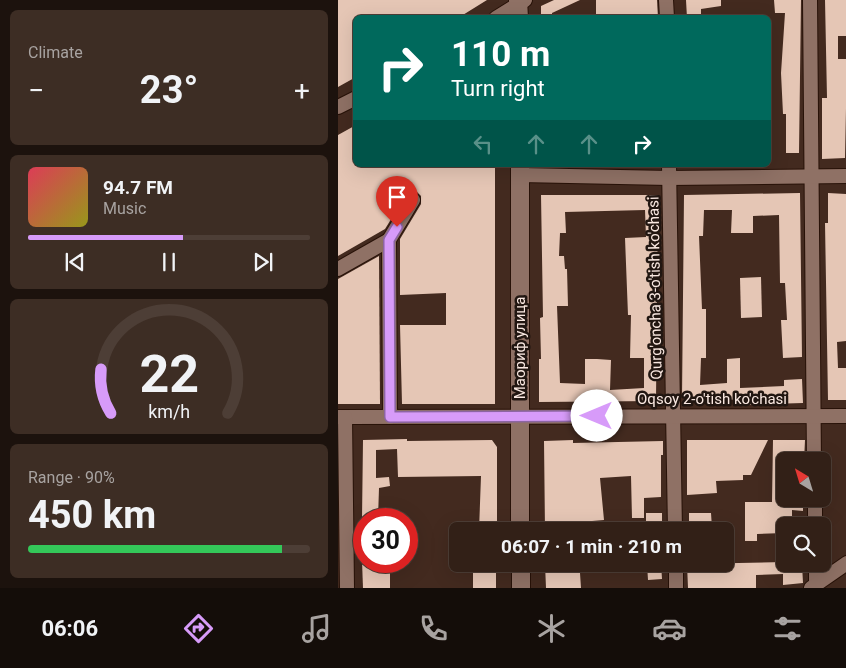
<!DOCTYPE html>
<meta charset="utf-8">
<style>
:root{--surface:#322017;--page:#3d2d24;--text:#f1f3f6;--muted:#a8a3a1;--line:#4d3e36;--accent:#d79bf9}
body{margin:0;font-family:Roboto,sans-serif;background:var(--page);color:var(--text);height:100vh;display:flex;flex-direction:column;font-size:19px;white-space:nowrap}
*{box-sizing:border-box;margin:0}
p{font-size:16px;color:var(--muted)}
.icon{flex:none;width:28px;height:28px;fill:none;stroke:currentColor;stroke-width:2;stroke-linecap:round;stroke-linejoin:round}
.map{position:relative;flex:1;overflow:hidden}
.details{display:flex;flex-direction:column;gap:10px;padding:10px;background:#1c120d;width:338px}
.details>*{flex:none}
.guide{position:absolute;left:15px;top:15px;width:418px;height:152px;border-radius:8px;box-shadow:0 5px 20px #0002,0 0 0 1px var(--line);background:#00695c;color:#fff;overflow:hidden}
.needle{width:32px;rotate:322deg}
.buttons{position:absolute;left:438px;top:452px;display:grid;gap:10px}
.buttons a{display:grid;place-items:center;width:55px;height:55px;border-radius:8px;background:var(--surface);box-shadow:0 5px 20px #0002,0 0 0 1px var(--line);font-size:25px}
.speed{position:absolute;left:15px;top:508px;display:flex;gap:10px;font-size:25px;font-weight:700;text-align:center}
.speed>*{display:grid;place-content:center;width:65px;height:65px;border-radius:50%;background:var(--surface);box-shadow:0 5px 20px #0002,0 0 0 1px var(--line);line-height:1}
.speed .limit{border:8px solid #d22;background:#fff;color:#111}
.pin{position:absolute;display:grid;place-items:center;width:42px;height:42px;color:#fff;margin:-51px -21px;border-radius:50% 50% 50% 0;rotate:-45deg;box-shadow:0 0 5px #0007}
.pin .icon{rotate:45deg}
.me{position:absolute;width:55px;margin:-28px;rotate:270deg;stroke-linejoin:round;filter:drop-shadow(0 0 4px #0008)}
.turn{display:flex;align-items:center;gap:18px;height:105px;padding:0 15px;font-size:22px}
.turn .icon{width:65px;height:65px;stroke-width:2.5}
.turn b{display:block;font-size:35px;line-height:42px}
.lanes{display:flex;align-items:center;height:48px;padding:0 15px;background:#0003;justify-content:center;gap:25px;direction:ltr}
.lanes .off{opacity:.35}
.big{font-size:38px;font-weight:700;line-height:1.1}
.details .widget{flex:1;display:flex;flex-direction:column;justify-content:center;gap:8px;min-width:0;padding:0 18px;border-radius:8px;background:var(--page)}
.details .dial{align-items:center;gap:0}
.dial svg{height:130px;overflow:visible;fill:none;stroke:var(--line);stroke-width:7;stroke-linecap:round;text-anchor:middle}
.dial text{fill:var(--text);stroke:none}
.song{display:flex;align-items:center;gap:15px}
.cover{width:60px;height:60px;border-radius:8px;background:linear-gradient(135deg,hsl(350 70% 55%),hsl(60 70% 35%))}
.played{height:5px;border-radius:2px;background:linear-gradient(90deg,var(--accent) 55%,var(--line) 55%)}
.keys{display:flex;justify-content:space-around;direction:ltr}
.heat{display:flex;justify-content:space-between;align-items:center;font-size:28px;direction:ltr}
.charge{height:8px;border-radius:4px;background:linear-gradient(90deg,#34c759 90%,var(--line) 0)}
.trip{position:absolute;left:111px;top:522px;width:285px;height:50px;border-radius:8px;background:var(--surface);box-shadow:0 5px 20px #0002,0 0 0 1px var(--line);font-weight:700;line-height:50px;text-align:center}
.menu{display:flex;height:80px;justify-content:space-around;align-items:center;background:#140d09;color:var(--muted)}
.menu .icon{width:35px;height:35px}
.menu .selected{color:var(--accent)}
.menu b{font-size:22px;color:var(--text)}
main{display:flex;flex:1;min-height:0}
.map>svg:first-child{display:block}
.building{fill:#e5c6b5;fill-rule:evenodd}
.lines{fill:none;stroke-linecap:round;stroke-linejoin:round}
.minor-casing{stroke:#281208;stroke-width:16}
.tertiary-casing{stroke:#281208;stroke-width:20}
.minor{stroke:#8f7165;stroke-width:14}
.tertiary{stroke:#8f7165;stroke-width:18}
.route-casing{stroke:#8c65a2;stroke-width:12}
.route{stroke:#d79bf9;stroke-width:9}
.labels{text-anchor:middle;stroke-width:5;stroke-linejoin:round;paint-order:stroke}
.street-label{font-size:15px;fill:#f9e8e1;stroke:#211611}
</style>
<main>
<section class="details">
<div class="widget"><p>Climate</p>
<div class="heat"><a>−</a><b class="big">23°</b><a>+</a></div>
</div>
<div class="widget">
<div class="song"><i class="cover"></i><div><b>94.7 FM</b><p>Music</p></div></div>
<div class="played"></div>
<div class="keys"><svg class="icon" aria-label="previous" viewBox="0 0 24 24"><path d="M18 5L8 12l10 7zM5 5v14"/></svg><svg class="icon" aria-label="pause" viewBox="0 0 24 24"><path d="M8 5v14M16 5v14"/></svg><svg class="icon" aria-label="next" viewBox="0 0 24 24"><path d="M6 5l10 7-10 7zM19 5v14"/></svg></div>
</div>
<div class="widget dial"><svg viewBox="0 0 100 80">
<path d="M14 69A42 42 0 1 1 86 69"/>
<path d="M14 69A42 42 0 0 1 8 42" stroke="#d79bf9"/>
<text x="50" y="56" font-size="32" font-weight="700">22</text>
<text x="50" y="72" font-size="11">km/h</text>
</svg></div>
<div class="widget"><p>Range · 90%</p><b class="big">450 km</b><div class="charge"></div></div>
</section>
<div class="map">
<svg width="509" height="588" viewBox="0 0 509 588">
<rect width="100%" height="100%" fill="#432a1f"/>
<g class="building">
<path d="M0 0H149L120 18H18V77L0 87Z"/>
<path d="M216 0H242L214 13V18H203V6Z"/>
<path d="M258 0H319L320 18H258Z"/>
<path d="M348 0H383V6L363 9V18H349Z"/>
<path d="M436 0H463L461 153H448V114H445L443 73 447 13H437Z"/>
<path d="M487 0H509V36H500V59H509L507 158 484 159V98H489Z"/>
<path d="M18 125V165H157V404H64L62 325H108V293L62 295V239L83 204V196L79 192H71L68 195 47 229 0 256V135Z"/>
<path d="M462 193 464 357 445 358 443 320H449L447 283H442L441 215 415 216V233H393L394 210H366L365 236H361L364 309H368V358H363L362 385 389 383V359L402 358V388L446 386V380L464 379 465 403 404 405V400L344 398 346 195Z"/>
<path d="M490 193 509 194V341L499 342 500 368H508L509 400H490L487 223H490Z"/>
<path d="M203 195H320L318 401 201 402V359H203L202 318 205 317ZM307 210 308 237 287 238 290 315H293L292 358H306V388L272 390 273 360 259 359H247V384L222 383 219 306H230L229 269H227L226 256H221L222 233H228L227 212Z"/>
<path d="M41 256 42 404H0V279Z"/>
<path d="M423 277 424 317 403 318 402 278Z"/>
<path d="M69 439V441L154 440 159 447V531H141L143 476 60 477 59 449 38 450V478L51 477 52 486 41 488 40 519H24L25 440Z"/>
<path d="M235 440V443L325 441V455H323V497L306 498V518H294L293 476 262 478 266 520 230 523V531H207L206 441Z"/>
<path d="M349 440H430L413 475H405V480L378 481 379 493 349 495Z"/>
<path d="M435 440H467L466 461H446V499H465V511L454 510V526H446V533L419 534V541H407V502H434Z"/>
<rect x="308" y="513" width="16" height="18"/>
<path d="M351 513H373L374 528H366V531H351Z"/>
<path d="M24 561H52V588H25Z"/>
<path d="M446 562V564H464L465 583 445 585V574L418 575V588H350L349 564Z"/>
<rect x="135" y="564" width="23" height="24"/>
<path d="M207 564H263V572L242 573 243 588H208Z"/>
<path d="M309 564H323L324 579 310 580Z"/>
</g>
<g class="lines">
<g class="minor-casing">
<g id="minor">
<path d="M328 0 329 18"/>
<path d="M472 0 476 461"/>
<path d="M158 18 187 0"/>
<path d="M0 107 18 98"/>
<path d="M331 165 337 531"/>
<path d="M182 175 331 178 509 176"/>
<path d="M0 269 51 240"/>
<path d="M0 417 509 416"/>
<path d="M7 417 9 588"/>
<path d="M52 417 51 240 75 200"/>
<path d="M477 499V526"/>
<path d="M338 564V588"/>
<path d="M478 564V584"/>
<path d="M473 588 509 563"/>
</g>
</g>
<g class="tertiary-casing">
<g id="tertiary">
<path d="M180 0 181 18"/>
<path d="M182 165V531"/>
<path d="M183 564V588"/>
</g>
</g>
<use href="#minor" class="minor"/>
<use href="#tertiary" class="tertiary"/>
</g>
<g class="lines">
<g class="route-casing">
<path id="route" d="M59 227 51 240 52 417 259 416"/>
</g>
<use href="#route" class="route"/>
</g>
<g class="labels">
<g class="street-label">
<text transform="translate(317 288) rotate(-91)" y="5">Qurg'oncha 3-o'tish ko'chasi</text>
<text transform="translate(182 348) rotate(-90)" y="5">Маориф улица</text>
<text x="374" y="404">Oqsoy 2-o'tish ko'chasi</text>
</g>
</g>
</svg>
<div class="buttons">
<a><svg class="needle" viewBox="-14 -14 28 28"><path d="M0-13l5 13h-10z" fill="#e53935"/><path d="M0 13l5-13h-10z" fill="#a8a3a1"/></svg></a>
<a><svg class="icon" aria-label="search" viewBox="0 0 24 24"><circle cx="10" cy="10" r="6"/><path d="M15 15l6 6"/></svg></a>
</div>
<div class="speed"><div class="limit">30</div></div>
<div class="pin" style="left:59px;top:227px;background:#d93025"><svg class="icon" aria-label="arrive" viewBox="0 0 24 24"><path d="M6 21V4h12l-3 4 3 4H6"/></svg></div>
<svg class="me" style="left:259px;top:416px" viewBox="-20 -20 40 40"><circle r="19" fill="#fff"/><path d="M0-13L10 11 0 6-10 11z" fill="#d79bf9"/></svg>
<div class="trip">06:07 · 1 min · 210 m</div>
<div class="guide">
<div class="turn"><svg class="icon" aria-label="right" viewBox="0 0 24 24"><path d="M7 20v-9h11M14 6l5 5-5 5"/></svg><div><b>110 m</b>Turn right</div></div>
<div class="lanes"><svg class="icon off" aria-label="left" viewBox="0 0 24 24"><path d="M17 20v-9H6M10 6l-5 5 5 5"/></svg><svg class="icon off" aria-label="ahead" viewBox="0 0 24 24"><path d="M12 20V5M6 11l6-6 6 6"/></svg><svg class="icon off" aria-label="ahead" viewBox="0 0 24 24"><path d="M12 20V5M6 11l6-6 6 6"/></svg><svg class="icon" aria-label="right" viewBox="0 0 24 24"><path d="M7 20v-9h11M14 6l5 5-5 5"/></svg></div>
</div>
</div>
</main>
<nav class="menu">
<b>06:06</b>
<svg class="icon selected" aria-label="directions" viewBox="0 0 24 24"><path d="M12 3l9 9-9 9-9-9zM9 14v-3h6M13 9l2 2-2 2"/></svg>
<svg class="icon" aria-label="music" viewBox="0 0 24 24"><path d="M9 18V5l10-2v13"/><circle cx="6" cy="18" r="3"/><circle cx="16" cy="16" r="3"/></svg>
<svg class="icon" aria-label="phone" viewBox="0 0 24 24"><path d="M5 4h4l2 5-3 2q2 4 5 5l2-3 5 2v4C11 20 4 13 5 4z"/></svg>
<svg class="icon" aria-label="climate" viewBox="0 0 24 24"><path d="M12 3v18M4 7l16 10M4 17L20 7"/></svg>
<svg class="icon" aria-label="car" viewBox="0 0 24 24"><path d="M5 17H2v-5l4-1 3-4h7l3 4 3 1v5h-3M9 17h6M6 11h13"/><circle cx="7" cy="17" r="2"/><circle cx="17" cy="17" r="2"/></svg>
<svg class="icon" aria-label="filters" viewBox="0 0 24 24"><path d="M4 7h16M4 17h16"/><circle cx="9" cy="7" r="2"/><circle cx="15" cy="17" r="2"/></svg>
</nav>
